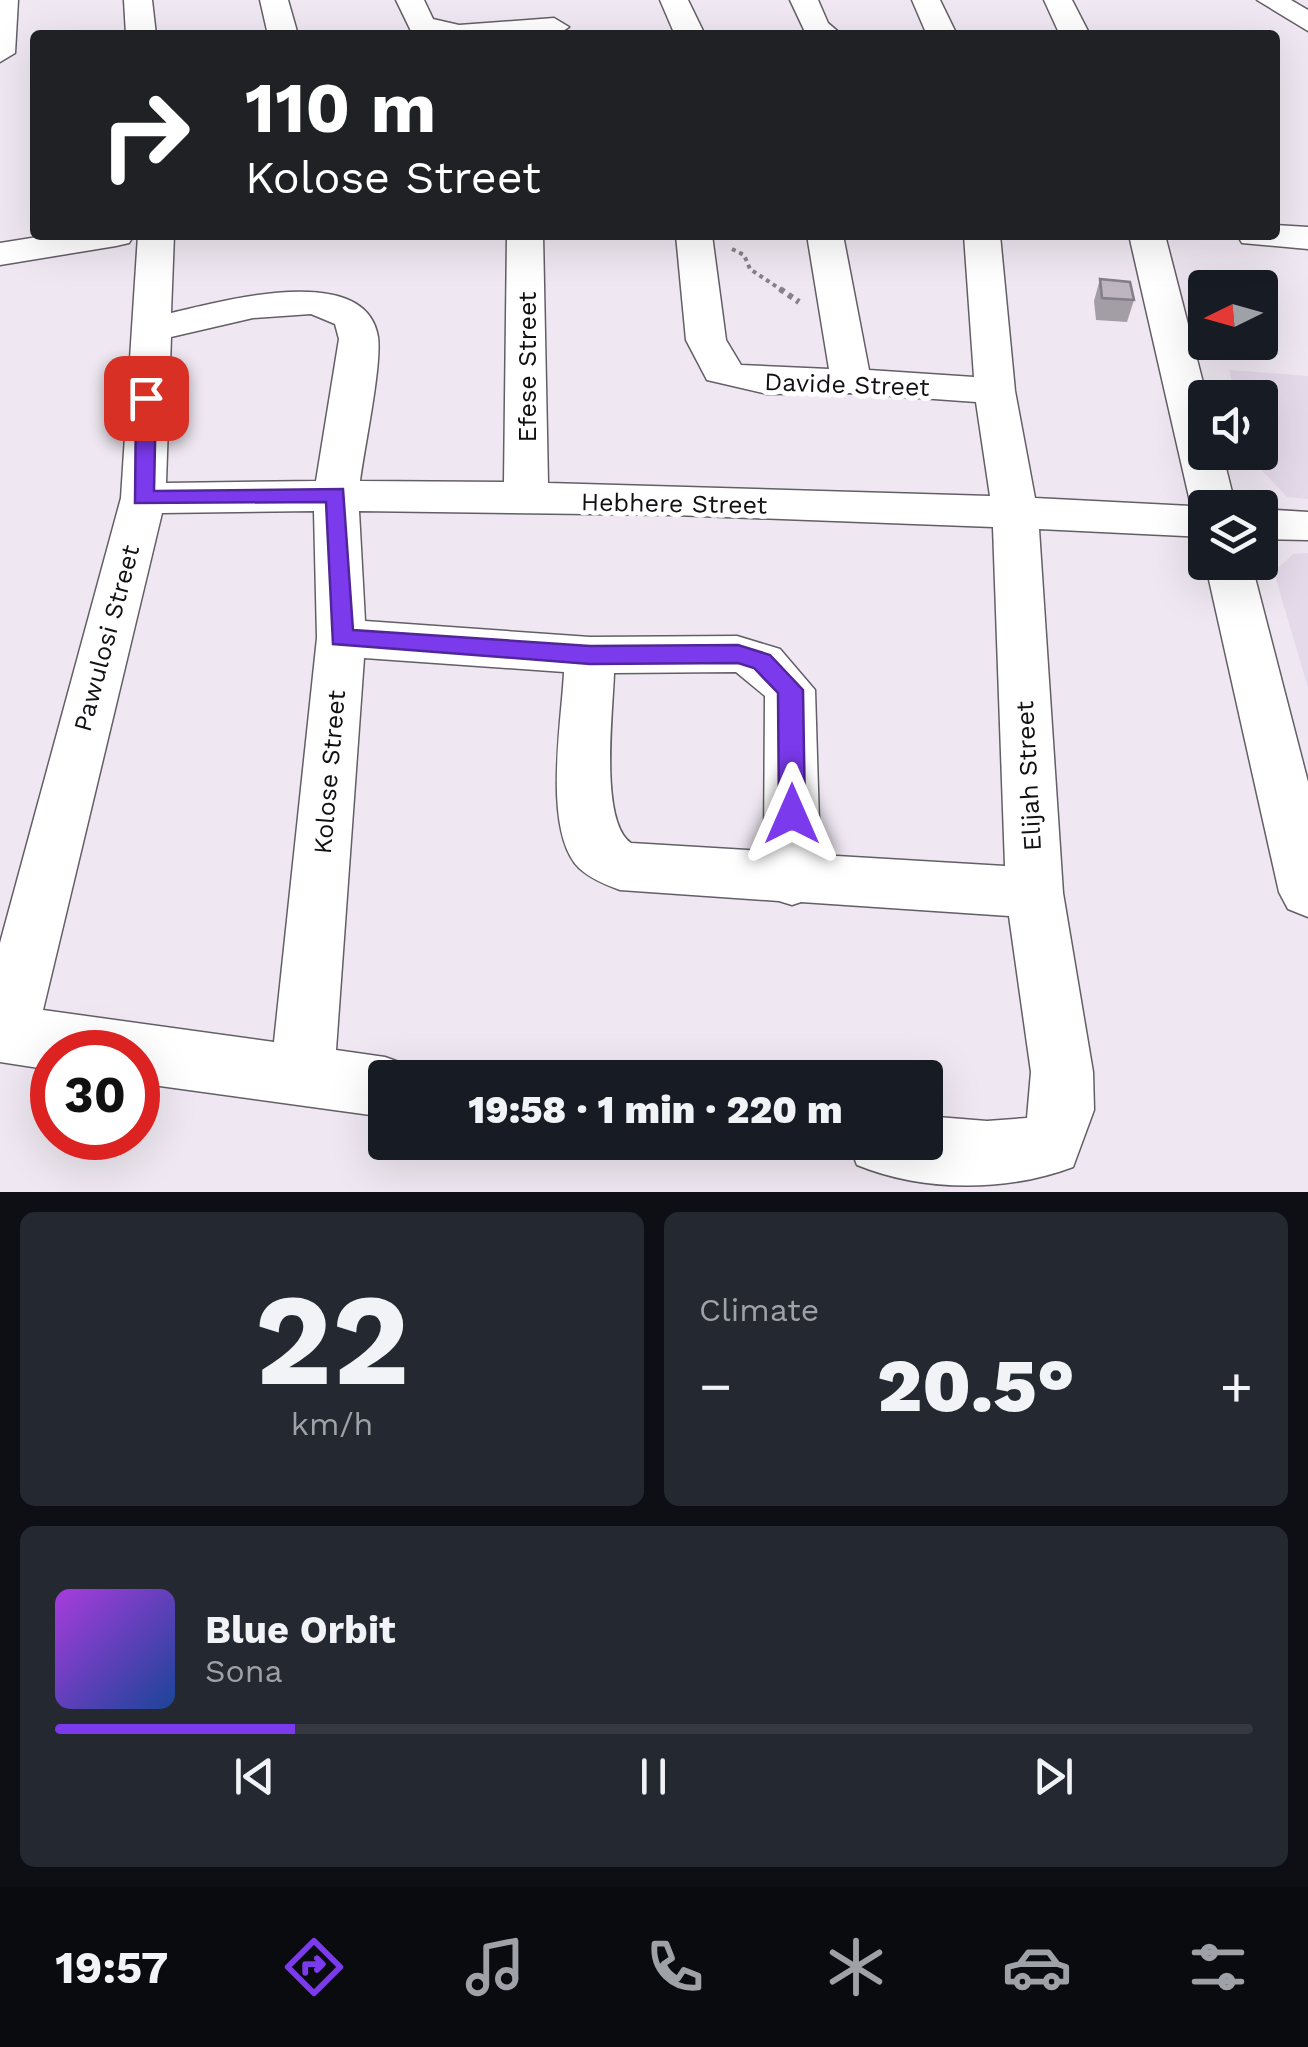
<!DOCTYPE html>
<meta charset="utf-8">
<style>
:root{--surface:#171b24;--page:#242831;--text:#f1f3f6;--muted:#9ea1a6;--line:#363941;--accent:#7c3aed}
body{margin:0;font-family:"Work Sans",sans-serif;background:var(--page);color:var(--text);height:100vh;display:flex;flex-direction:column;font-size:38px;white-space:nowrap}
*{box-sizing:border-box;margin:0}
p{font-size:32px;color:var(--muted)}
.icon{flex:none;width:55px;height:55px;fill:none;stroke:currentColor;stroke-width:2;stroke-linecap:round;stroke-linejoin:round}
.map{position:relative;height:1192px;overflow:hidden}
.drawer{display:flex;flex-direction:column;gap:20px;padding:20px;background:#0d0f14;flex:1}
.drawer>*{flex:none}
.top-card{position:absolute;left:30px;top:30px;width:1250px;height:210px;border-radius:10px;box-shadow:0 10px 40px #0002;background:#202124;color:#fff;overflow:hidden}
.needle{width:65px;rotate:265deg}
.buttons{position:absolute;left:1188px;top:270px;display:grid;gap:20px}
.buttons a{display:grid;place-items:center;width:90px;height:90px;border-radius:10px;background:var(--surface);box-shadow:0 10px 40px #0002;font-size:50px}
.speed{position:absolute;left:30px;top:1030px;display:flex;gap:20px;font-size:50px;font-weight:700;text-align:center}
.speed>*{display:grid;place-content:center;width:130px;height:130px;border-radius:50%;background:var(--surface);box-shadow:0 10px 40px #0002;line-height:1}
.speed .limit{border:15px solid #d22;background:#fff;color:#111}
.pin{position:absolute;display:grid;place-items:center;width:85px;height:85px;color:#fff;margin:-42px;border-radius:20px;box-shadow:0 5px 15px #0006}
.me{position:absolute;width:110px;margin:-55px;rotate:0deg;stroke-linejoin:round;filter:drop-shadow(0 0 8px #0008)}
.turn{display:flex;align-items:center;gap:35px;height:210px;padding:0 50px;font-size:45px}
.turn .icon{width:130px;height:130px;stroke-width:2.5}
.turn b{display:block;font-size:70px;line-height:85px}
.big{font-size:75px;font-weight:800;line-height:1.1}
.drawer .card{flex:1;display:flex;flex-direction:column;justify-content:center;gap:15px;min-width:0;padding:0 35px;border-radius:15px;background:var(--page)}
.drawer .dial{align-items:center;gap:0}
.dial b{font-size:130px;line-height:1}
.song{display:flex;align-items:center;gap:30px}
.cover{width:120px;height:120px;border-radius:15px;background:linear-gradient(135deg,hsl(280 70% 55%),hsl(220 70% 35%))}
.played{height:10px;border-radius:5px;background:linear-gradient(90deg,var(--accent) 20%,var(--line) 20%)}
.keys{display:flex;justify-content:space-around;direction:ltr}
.heat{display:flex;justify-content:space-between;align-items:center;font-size:55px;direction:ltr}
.drawer .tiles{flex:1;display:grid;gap:20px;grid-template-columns:1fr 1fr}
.card:last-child{grid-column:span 2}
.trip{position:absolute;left:368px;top:1060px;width:575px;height:100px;border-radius:10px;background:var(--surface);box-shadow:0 10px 40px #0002;font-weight:800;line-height:100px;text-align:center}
.menu{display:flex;height:160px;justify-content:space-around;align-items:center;background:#090b0e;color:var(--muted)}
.menu .icon{width:70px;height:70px}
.menu .current{color:var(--accent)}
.menu b{font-size:45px;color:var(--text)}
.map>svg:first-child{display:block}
.built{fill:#e5daea}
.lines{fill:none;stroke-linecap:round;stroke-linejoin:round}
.minor-casing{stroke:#645e67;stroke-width:3}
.path-far1{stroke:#878289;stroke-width:4;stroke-dasharray:4 4;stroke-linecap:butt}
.path{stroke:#878289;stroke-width:6;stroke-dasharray:5 5;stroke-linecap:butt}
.minor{fill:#fff;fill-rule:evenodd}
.wall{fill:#a39da5}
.building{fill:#bdb6c0;stroke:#847f86;stroke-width:2.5}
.route{fill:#7c3aed;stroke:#51269a;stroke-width:2.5}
.labels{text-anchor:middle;stroke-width:10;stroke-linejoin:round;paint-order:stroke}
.street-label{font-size:25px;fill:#121013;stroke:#fff}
</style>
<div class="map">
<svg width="1308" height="1192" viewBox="0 0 1308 1192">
<rect width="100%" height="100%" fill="#efe8f2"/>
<g class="built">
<path d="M1229 370 1308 376V499L1287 497 1252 460 1250 453 1260 452V398L1236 397Z"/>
<path d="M1308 553V688L1274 572 1293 554Z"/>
</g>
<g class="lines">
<g class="minor-casing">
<g id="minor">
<path d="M0 0H18L15 53 0 62Z"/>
<path d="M124 0H152L156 35H126Z"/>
<path d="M260 0H288L298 35H268Z"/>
<path d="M396 0H424L433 19 459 25 554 18 569 27 557 35H426L411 31Z"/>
<path d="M660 0H688L705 35H675Z"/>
<path d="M790 0H818L828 23 842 35 806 34Z"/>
<path d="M912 0H940L957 35H927Z"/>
<path d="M1044 0H1072L1090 35H1060Z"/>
<path d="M1257 0H1291L1308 10V31Z"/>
<path d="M1275 225 1308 227V249L1242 243 1237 235H1275Z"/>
<path d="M50 235H134L129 243 116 246 0 265V243Z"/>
<path d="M138 235H174L171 313C219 302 366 260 378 337 382 365 364 449 360 481L504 482 507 235H543L548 483 990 496 976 402 851 393 767 394 707 380 686 340 676 235H712L726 340 741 365 829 369 807 235H843L869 370 974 377 964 235H1000L1015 391 1035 498 1191 506 1129 235H1165L1207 398 1205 452H1222L1236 508H1205V537L1039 529 1063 893 1093 1072 1094 1110 1073 1167C1007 1192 923 1192 857 1165L848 1142H925V1116L987 1121 1027 1118 1031 1072 1009 916 801 902 792 905 779 901 620 890C606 885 591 879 579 868 542 831 562 720 564 672L364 658 336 1050 385 1057 407 1065 413 1078H385V1117L138 1083V1052H52V1070L0 1062V943L121 498ZM311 314 335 324 339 339 316 481 166 483 171 337 253 318ZM314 511 317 638 274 1042 43 1010 162 513ZM359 511 674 515 993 527 1005 866 820 855 815 690 780 649 737 636 590 637 365 621ZM736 672 765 696 764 851 631 843C599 821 613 711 614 673Z"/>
<path d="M1260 509 1308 512V540L1260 539Z"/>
<path d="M1205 562H1251L1308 782V917L1288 909 1279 892Z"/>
</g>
</g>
<path class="path-far1" d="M732 249 744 255 750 269 783 291"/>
<path class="path" d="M780 289 799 302"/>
<use href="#minor" class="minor"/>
</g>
<path class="wall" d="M1100 279 1134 300 1127 322 1096 320 1094 301Z"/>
<path class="building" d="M1100 279 1130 282 1134 300 1102 298Z"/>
<path class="route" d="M146 391 156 398 154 491 343 489 353 630 590 646 738 645 770 655 803 690 805 814 801 821 792 825 779 814 778 693 754 668 738 663 590 664 333 644 326 502 135 503 136 398Z"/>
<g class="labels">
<g class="street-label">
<text transform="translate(527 367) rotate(-90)" y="9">Efese Street</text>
<text transform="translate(847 384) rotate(2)" y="9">Davide Street</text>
<text transform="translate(674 503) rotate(1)" y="9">Hebhere Street</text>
<text transform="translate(106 638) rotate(-75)" y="9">Pawulosi Street</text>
<text transform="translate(329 772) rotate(-85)" y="9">Kolose Street</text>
<text transform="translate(1028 776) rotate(-93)" y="9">Elijah Street</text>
</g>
</g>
</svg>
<div class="buttons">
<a><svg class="needle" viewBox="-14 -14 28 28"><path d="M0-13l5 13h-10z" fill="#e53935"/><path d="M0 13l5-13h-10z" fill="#9ea1a6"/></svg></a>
<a><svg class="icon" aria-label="sound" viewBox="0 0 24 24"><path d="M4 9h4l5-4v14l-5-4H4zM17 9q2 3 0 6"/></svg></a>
<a><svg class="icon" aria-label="layers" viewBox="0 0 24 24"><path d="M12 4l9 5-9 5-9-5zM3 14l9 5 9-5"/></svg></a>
</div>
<div class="speed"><div class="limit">30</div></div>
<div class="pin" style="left:146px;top:398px;background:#d93025"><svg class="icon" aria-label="arrive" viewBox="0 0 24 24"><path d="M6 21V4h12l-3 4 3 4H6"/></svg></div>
<svg class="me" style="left:792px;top:814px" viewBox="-20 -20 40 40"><path d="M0-17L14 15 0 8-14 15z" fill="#7c3aed" stroke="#fff" stroke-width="4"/></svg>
<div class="trip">19:58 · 1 min · 220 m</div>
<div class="top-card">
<div class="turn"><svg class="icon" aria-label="right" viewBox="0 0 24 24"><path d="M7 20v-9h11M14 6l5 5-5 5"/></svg><div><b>110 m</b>Kolose Street</div></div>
</div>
</div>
<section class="drawer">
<div class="tiles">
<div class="card dial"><b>22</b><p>km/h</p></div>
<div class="card"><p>Climate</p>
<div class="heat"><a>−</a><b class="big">20.5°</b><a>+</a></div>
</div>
<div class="card">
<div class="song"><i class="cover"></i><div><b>Blue Orbit</b><p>Sona</p></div></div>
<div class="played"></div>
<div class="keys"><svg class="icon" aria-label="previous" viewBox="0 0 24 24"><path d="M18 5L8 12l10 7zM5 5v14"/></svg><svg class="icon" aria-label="pause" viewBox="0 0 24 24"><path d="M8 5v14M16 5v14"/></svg><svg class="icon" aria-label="next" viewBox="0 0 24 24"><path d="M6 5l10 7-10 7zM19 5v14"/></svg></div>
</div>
</div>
</section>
<nav class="menu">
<b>19:57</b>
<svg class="icon current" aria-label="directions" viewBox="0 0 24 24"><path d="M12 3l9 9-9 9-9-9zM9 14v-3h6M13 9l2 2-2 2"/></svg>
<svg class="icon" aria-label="music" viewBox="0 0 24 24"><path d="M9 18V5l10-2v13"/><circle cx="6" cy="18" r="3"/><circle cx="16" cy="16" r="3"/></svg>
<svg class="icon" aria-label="phone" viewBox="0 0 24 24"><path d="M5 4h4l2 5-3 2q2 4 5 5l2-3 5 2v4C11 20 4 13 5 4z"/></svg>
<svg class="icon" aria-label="climate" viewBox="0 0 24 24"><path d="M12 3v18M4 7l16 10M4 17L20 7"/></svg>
<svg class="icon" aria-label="car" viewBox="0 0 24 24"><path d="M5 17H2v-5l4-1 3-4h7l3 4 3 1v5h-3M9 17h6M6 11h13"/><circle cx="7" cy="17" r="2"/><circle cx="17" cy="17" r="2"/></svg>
<svg class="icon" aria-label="filters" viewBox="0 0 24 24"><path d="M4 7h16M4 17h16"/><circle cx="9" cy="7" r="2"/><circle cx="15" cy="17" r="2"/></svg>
</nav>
